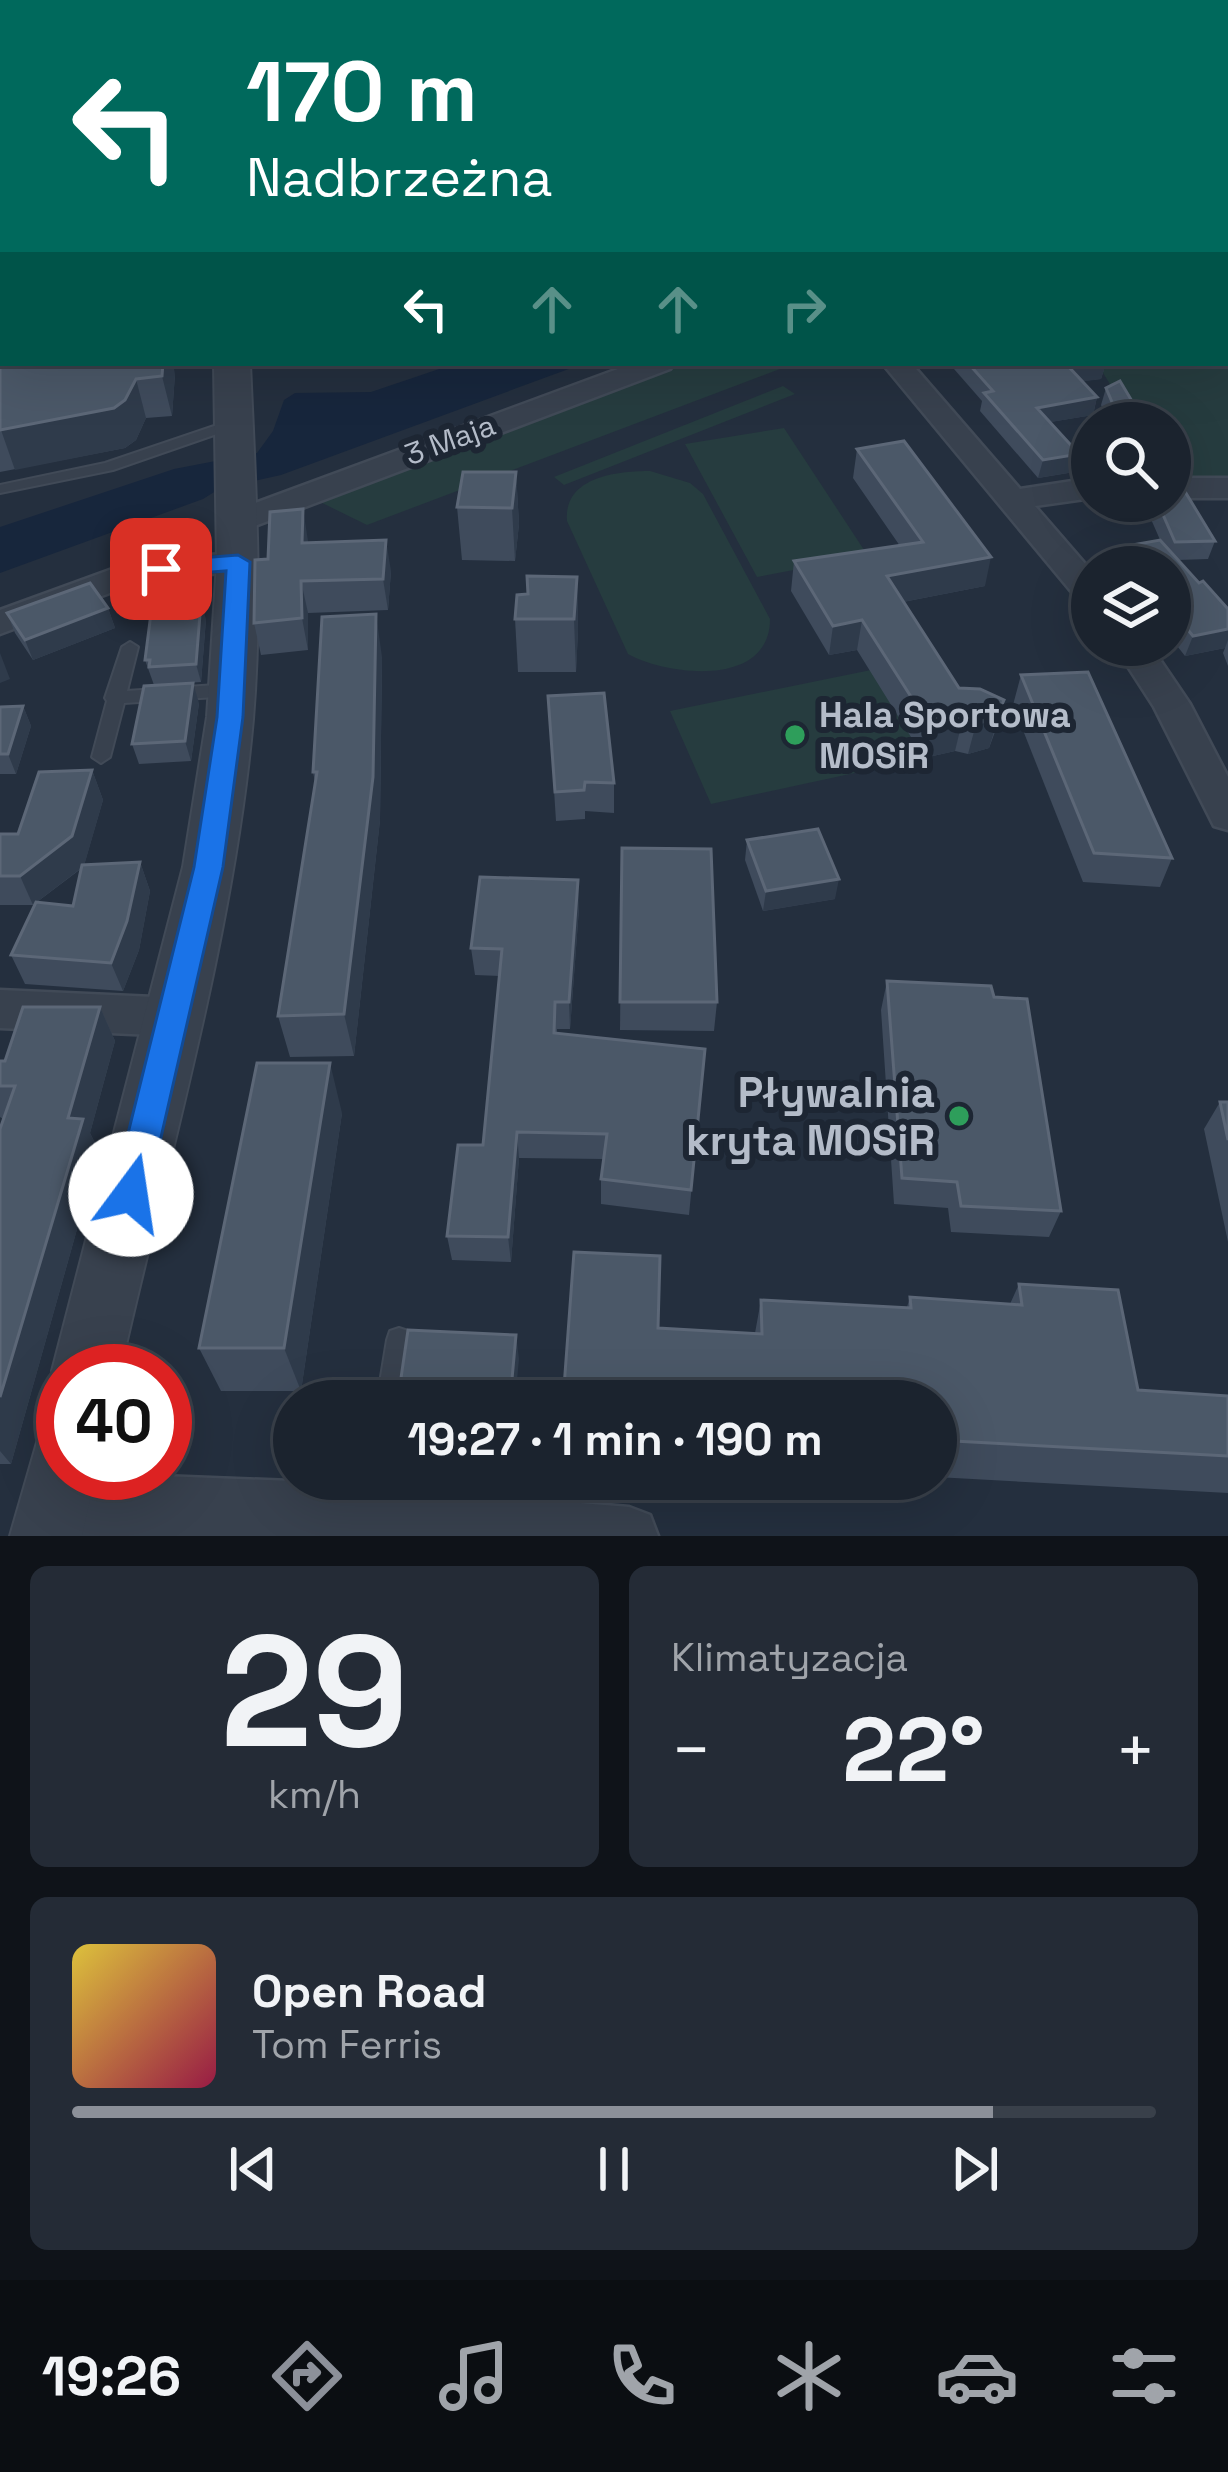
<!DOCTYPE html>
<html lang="pl">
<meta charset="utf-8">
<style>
:root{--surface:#1b232e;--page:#242b36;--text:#f1f3f6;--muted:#a0a4aa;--line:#39404a;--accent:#8c9099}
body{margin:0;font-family:"Space Grotesk",sans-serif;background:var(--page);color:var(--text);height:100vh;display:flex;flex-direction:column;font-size:45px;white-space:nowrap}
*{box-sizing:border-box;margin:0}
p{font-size:39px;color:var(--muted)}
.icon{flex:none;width:66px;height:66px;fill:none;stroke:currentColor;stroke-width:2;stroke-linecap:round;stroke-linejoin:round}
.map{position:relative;height:1536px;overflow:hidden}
.sheet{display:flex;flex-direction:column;gap:30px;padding:30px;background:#0f1319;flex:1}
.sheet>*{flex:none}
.banner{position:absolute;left:0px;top:0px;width:1230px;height:366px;box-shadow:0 12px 48px #0002,0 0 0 3px var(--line);background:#00695c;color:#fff;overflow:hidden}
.controls{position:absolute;left:1071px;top:402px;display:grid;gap:24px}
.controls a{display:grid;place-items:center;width:120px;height:120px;border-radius:50%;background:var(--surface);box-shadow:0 12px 48px #0002,0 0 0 3px var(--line);font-size:60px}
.speed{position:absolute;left:36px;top:1344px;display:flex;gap:24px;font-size:60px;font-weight:700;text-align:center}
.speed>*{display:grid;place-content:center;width:156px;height:156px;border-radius:50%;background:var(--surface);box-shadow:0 12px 48px #0002,0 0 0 3px var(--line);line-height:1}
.speed .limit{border:18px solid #d22;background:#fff;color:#111}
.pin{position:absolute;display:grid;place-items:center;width:102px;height:102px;color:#fff;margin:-51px;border-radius:24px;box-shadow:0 6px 18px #0006}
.me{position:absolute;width:132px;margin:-66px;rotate:14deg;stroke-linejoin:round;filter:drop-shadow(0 0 9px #0008)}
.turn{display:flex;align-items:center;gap:42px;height:252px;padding:0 48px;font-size:54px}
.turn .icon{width:156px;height:156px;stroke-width:2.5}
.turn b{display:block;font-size:84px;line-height:102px}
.lanes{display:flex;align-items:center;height:114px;padding:0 48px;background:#0003;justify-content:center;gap:60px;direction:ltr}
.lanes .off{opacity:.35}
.big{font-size:90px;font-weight:700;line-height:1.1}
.sheet .card{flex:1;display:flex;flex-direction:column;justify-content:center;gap:18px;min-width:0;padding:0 42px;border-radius:18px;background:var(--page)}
.sheet .dial{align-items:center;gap:0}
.dial b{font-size:156px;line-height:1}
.song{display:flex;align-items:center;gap:36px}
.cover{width:144px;height:144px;border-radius:18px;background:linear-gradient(135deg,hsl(50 70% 55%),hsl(340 70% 35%))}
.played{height:12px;border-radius:6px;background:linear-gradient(90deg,var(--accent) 85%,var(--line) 85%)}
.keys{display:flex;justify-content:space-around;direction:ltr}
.heat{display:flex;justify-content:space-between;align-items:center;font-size:66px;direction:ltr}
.sheet .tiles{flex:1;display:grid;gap:30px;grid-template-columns:1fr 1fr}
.card:last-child{grid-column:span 2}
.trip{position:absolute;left:273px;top:1380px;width:684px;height:120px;border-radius:60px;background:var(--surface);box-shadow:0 12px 48px #0002,0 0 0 3px var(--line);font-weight:700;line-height:120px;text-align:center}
.tabs{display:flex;height:192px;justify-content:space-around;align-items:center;background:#0b0e12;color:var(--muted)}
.tabs .icon{width:84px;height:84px}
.tabs .current{color:var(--accent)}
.tabs b{font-size:54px;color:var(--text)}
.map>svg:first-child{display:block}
.green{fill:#263c3f}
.water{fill:#17263c}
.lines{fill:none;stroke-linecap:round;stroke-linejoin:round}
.service-casing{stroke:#414a57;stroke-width:4}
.minor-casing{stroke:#414a57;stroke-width:5}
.tertiary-casing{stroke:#414a57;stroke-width:4}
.service{fill:#38414e;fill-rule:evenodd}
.minor{fill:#38414e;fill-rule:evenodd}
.tertiary{fill:#38414e;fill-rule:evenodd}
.wall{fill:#3f4b5c;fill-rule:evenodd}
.shaded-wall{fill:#2f3b4b}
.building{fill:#4b5868;stroke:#5c6777;stroke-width:3}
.route{fill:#1a73e8;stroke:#114b97;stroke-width:3}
.leisure-dot{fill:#2e9e5b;stroke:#1d2633;stroke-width:4.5}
.labels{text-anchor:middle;stroke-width:12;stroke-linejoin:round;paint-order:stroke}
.far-street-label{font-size:30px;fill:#b4bcc9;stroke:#1d2633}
.poi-label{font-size:36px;font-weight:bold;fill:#b4bcc9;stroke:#1d2633;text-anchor:start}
.near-poi-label{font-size:42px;font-weight:bold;fill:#b4bcc9;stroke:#1d2633;text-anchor:end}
</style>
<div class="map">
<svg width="1228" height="1536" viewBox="0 0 1228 1536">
<rect width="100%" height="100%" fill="#242f3e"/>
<g class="green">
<path d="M1228 313V479H1170V423H1110L1116 394 1097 363H1227Z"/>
<path d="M676 363H796L367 525 312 498Z"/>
<path d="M783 386 795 394 564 485 554 477Z"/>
<path d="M784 428 868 556 757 577 685 444Z"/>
<path d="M650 471 690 483 703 494 770 619C770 688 668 676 628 654L567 521C563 477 617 471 650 471Z"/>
<path d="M871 670 924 758 711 804 670 711Z"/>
</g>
<path class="water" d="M457 363H585L281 475 219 489 203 499 0 573V527L174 469 257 453 273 431 284 400 295 393 371 392Z"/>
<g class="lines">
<g class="service-casing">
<g id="service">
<path d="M0 58 3 59V79L0 78Z"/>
<path d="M232 420 237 421V427L113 470 0 493V485L105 463Z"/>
<path d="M130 642 138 647 127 691 231 684 240 690 231 696 124 703 110 757 101 763 92 757 107 701 105 698 122 647Z"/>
<path d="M399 1328 408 1331 411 1340 403 1401H377L387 1340 390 1331Z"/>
<path d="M353 1479H384C378 1494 364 1511 349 1517L340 1513 336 1504 340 1495Z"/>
</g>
</g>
<g class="minor-casing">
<g id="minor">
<rect x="0" y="320" width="3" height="16"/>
<path d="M634 363H674L670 369 252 527 240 530 224 520 228 513Z"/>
<path d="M882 363H911L1020 489 1092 478V498L1035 506 1092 572V605L1080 602Z"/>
<rect x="1170" y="478" width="58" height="20"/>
<path d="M238 553 250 556 255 563 250 570 142 581 0 634V610L137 560Z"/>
<path d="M1114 645H1150L1190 704 1228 777V830L1214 826 1154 707Z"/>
<path d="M0 990 176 998 192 1004 199 1017 192 1030 176 1036 0 1028Z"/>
<path d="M136 1475 342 1483 629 1507 650 1515 658 1536H29L21 1517 29 1496 50 1488Z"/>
</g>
</g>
<g class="tertiary-casing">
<g id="tertiary">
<path d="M168 0H192L194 3H170Z"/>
<path d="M214 363H250C255 481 263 600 253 719 234 935 168 1158 120 1371H63V1395L52 1371 183 867 207 717 217 563Z"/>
<path d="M63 1429V1473H96L82 1536H10L38 1439Z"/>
</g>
</g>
<use href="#service" class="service"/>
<use href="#minor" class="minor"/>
<use href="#tertiary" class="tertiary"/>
</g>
<g class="wall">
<path d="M491 0H645L638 3H500Z"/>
<path d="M707 0H943L951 3H717Z"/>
<path d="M0 345 2 350 175 374 172 416 146 418 136 440 125 448 0 472Z"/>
<path d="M955 363H1106L1101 379 1082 381 1097 397 1093 415 1050 422 1079 454 1074 472 1038 478 980 411 982 401 954 369Z"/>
<path d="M1106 388 1145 423H1109L1101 405Z"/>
<path d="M857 449 985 586 903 602 959 688 996 729 989 748 968 754 955 751 924 758 857 650 829 655 791 591 794 561 900 546 853 478Z"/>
<path d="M516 472 519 524 515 561 462 560 457 507Z"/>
<path d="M1173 484 1215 541 1208 559 1178 560 1199 583 1228 609V666L1223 653 1225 648 1185 656 1170 637V567H1128L1125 564 1132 545 1161 542 1143 501H1170Z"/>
<path d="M308 542 391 571 388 610 308 613V650L261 655 254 623 268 559Z"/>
<path d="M577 577 578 630 576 672H518L515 619 528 594Z"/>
<path d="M108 608 115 628 33 660 15 633 7 613Z"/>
<path d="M206 619 201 682 154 685 145 660Z"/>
<path d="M382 657 380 820 354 1056 290 1057 278 1016 315 782 313 772Z"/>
<path d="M1021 675 1172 858 1160 887 1083 882 1013 705Z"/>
<path d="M548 696 614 783V813L585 811V819L556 821Z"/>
<path d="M199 703 191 761 139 764 132 744Z"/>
<path d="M23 706 31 726 16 774H0V707Z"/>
<path d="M92 770 103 800 84 865 140 862 150 891 139 950 123 991 25 984 11 955 36 903 33 905H0V834H18ZM82 868 73 906 37 902Z"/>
<path d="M747 840 835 899 763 911 745 860Z"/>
<path d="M622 848 717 1002 714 1031 620 1030Z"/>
<path d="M579 908 570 1029H557V1033L705 1049 689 1215 601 1204V1179L604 1159 519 1158 511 1262 452 1260 447 1236 483 1145 500 976 475 975 471 948Z"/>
<path d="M887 981 994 997 1061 1211 1049 1237 951 1232 948 1208 894 1204 881 1010Z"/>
<path d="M100 1007 115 1041 90 1133 99 1151 11 1464H0V1129L3 1119 0 1117V1061H5Z"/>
<path d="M1220 1102H1228V1242L1204 1129Z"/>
<path d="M342 1113 301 1391H221L199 1348Z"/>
<path d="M1019 1284 1138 1390 1228 1396V1493L936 1477V1401L658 1328 755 1333 761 1300 907 1307 910 1297 1010 1304Z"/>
</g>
<g class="shaded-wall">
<path d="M49 0H120L121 3H50Z"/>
<path d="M598 0H645L638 3H590Z"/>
<path d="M3 136V169L0 159V137Z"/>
<path d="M163 363H173L175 374 172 416 162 376Z"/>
<path d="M1092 363H1106L1101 379 1064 384 1068 366Z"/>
<path d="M136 379 146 418 136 440 125 448 15 470 1 430Z"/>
<path d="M1097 397 1093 415 1033 425 1037 408Z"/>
<path d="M1079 454 1074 472 1038 478 1043 460Z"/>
<path d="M516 472 519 524 515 561 512 508Z"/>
<path d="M303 509 308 541V574L302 543Z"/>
<path d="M386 540 391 571 388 610 383 579Z"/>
<path d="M991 557 985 586 882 606 887 576Z"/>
<path d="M577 577 578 630 576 672 574 619Z"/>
<path d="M301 581 308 613V650L302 618Z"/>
<path d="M201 602 206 619 201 682 196 664Z"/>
<path d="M108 608 115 628 33 660 25 640Z"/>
<path d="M376 614 382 657 380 820 354 1056 344 1014Z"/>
<path d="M862 620 857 650 829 655 833 626Z"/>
<path d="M1228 629V640L1225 648 1185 656 1193 636Z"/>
<path d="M0 653 10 679 0 683Z"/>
<path d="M193 683 199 703 191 761 185 741Z"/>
<path d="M1004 700 989 748 968 754 976 724Z"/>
<path d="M23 706 31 726 16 774 8 754Z"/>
<path d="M962 722 955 751 924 758 931 728Z"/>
<path d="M92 770 103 800 84 866 33 905 20 876Z"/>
<path d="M140 862 150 891 139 950 123 991 111 963Z"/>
<path d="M839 879 835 899 763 911 766 891Z"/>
<path d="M578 880 579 908 570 1029 569 1002Z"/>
<path d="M100 1007 115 1041 90 1133 99 1151 11 1464 0 1451V1397L68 1118Z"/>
<path d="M330 1063 342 1113 301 1391 284 1348Z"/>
<path d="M517 1132 519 1158 511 1262 508 1237Z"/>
<path d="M516 1335 519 1359 515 1401H510Z"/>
</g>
<g class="building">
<path d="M6 0H49L50 3H7Z"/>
<path d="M241 0H393L397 3H243Z"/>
<path d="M553 0H598L590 3H562Z"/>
<path d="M763 0H943L951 3H754Z"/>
<path d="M3 69V136L0 137V70Z"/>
<path d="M0 345 3 350V363H163L162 376 136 379 125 400 114 408 0 430Z"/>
<path d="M968 363H1092L1068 366 1097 397 1037 408 1079 454 1043 460 984 393 993 391Z"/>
<path d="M1120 381 1145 423H1121L1106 388Z"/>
<path d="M904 441 991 557 887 576 959 688 980 689 1004 700 996 718 976 724 962 722 931 728 862 620 833 626 794 561 923 542 857 449Z"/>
<path d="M1170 466 1173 484 1181 485 1215 541 1175 542 1157 501H1170Z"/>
<path d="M463 472H516L512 508 457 507Z"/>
<path d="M303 509 302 543 386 540 383 579 301 581 302 618 254 623 255 560 268 559 270 512Z"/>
<path d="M1160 540 1199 583 1203 581 1228 609V629L1193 636 1170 608V596H1173L1170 591V567H1150L1132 545Z"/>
<path d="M527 576 577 577 574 619H515L517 595 528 594Z"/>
<path d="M182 577 201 602 196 664 149 667 150 660H145L155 582Z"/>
<path d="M90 583 108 608 25 640 7 613Z"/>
<path d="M376 614 373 777 344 1014 278 1016 317 772H313L322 617Z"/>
<path d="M1088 672 1172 858 1094 853 1021 675Z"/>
<path d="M193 683 185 741 132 744 144 686Z"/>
<path d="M604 693 614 783 585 782 584 790 555 792 548 696Z"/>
<path d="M23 706 8 754H0V707Z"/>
<path d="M92 770 72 836 20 876H0V834H18L39 772Z"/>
<path d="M818 829 839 879 766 891 747 840Z"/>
<path d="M622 848 711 849 717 1002H620Z"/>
<path d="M140 862 127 921 111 963 11 955 36 902 73 906 82 865Z"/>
<path d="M480 877 578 880 569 1002H555L554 1033 705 1049 691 1190 601 1179 607 1134 517 1132 508 1237 447 1236 458 1145H483L502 949 471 948Z"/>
<path d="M887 981 991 986 994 997 1027 999 1061 1211 961 1206 957 1182 902 1178Z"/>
<path d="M23 1007H100L68 1118 83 1119 0 1397V1129L15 1086H0V1061H5Z"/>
<path d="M257 1063H330L284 1348H199Z"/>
<path d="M1220 1102H1228V1140Z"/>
<path d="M574 1252 660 1256 658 1328 762 1334 761 1300 911 1308 910 1297 1022 1305 1019 1284 1118 1290 1138 1390 1228 1396V1456L936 1440V1401H563Z"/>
<path d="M408 1330 516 1335 510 1401H389L392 1382 401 1378Z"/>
</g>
<path class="route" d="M238 555 250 562 243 717 223 867 148 1194 143 1205 131 1210 118 1205 113 1194 194 867 217 717 226 571 161 576 149 569 161 561Z"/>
<g class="leisure-dot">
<circle cx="795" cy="735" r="12"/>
<circle cx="959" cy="1116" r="12"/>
</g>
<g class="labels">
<g class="far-street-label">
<text transform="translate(450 440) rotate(-20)" y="10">3 Maja</text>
</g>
<g class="poi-label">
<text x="819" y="727">Hala Sportowa<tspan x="819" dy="41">MOSiR</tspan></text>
</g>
<g class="near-poi-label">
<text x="935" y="1107">Pływalnia<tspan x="935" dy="48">kryta MOSiR</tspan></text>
</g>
</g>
</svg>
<div class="controls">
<a><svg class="icon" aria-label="search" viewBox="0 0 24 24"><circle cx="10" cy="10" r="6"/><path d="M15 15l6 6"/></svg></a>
<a><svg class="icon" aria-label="layers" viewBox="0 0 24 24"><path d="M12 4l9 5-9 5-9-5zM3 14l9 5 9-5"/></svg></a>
</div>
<div class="speed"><div class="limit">40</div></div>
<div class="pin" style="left:161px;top:569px;background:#d93025"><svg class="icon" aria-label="arrive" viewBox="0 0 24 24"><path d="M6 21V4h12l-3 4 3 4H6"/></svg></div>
<svg class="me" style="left:131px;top:1194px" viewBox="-20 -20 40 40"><circle r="19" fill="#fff"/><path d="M0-13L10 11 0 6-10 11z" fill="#1a73e8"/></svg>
<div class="trip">19:27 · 1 min · 190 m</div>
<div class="banner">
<div class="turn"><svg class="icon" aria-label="left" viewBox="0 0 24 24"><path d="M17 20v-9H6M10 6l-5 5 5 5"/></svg><div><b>170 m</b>Nadbrzeżna</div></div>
<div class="lanes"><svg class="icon" aria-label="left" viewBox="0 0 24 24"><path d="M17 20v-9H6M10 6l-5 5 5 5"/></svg><svg class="icon off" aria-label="ahead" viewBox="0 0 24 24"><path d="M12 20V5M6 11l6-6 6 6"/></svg><svg class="icon off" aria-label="ahead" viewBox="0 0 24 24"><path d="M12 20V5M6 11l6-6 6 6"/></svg><svg class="icon off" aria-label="right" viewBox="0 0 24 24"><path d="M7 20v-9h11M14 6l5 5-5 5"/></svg></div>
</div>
</div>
<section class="sheet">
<div class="tiles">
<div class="card dial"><b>29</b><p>km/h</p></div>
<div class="card"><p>Klimatyzacja</p>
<div class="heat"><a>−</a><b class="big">22°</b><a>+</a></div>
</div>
<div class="card">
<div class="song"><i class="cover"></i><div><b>Open Road</b><p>Tom Ferris</p></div></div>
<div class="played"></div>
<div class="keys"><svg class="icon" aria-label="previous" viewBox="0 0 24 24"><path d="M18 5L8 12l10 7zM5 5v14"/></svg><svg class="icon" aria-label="pause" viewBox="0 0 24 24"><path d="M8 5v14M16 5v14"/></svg><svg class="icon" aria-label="next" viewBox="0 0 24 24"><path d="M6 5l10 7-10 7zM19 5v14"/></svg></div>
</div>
</div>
</section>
<nav class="tabs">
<b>19:26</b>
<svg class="icon current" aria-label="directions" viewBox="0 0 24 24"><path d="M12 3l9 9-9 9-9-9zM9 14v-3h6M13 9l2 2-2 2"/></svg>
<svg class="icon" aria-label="music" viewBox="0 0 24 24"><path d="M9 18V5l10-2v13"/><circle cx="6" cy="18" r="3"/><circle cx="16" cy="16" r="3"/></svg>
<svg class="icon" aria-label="phone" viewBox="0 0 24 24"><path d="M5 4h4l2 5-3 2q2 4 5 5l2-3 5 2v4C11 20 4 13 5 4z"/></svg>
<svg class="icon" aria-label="climate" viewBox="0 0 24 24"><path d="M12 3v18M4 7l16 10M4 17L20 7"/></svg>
<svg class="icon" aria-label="car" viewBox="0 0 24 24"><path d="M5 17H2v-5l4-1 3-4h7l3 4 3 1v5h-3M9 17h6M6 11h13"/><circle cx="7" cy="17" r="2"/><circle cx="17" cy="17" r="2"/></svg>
<svg class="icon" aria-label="filters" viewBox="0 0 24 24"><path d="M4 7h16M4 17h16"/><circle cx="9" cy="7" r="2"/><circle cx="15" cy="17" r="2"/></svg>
</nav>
